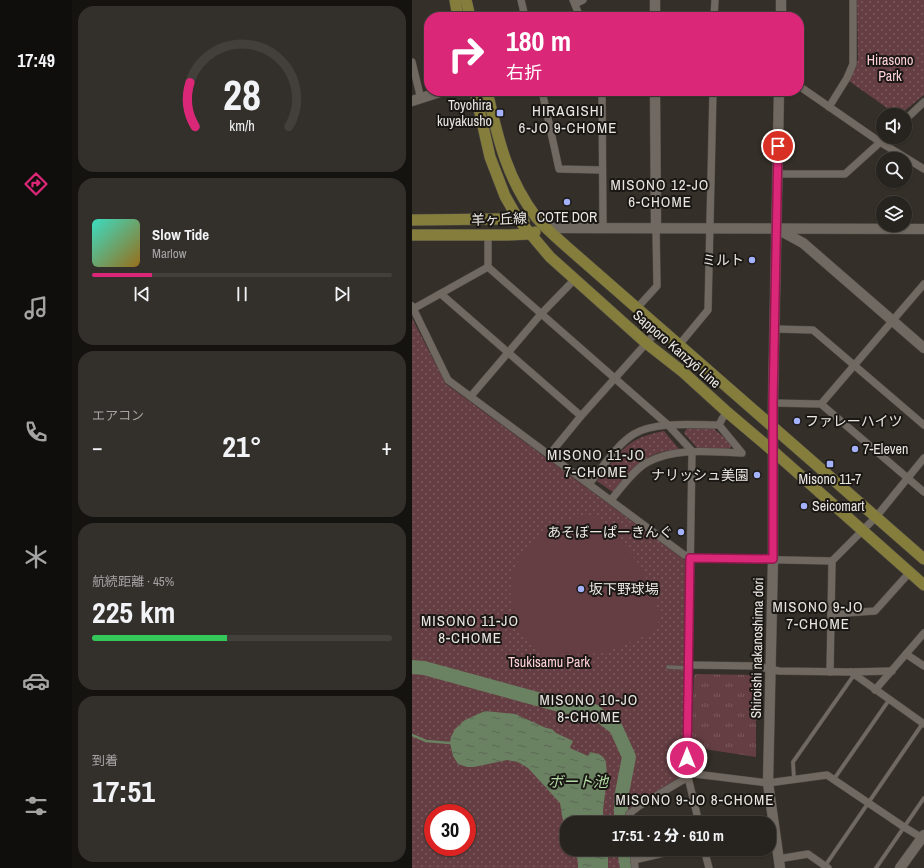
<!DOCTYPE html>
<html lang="ja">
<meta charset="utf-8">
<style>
:root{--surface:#27231e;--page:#332f2b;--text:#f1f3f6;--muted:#a4a4a4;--line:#43403c;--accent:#db2777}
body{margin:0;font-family:"Archivo Narrow","Noto Sans JP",sans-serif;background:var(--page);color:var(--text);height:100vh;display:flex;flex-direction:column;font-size:15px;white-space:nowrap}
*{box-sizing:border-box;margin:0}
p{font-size:13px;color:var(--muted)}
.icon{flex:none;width:22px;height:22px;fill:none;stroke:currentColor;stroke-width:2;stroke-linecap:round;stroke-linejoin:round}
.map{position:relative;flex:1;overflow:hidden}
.panel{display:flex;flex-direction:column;gap:6px;padding:6px;background:#151310;width:340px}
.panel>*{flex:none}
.banner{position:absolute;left:12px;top:12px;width:380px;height:84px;border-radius:16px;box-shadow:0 1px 3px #0004,0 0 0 1px var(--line);background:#db2777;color:#fff;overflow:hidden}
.controls{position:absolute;left:464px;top:108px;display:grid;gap:8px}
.controls a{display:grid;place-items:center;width:36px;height:36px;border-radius:50%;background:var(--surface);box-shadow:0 1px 3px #0004,0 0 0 1px var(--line);font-size:20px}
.speed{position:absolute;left:12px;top:804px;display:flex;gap:8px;font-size:20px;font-weight:700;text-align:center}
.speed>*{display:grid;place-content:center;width:52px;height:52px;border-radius:50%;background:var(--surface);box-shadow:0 1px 3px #0004,0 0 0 1px var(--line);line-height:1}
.speed .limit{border:6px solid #d22;background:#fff;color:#111}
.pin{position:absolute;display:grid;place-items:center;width:34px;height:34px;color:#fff;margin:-17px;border:2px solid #fff;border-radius:50%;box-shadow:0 1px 4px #0007}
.me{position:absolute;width:44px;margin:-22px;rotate:0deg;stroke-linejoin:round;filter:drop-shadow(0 0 3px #0008)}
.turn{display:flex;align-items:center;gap:14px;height:84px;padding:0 16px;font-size:18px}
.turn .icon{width:52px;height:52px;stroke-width:2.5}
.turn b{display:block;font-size:28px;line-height:34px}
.big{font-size:30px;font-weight:800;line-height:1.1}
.panel .card{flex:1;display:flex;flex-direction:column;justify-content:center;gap:6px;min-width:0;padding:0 14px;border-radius:16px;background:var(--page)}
.panel .dial{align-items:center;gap:0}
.dial svg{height:104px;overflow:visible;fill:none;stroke:var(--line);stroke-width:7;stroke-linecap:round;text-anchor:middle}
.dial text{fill:var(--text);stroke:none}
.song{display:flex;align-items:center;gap:12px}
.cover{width:48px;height:48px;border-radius:6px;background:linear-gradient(135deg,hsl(170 70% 55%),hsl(40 70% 35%))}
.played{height:4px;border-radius:2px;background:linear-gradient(90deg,var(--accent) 20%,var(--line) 20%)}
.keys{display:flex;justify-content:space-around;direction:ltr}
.heat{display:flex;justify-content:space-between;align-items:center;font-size:22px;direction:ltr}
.charge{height:6px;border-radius:3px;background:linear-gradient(90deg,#34c759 45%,var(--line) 0)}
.trip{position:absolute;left:148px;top:816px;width:216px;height:40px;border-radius:16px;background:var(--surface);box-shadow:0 1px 3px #0004,0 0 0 1px var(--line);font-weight:800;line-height:40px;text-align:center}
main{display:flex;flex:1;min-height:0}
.tab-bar{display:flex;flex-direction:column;width:72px;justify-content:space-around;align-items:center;background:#100e0c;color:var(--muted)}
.tab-bar .icon{width:28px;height:28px}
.tab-bar .active{color:var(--accent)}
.tab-bar b{font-size:18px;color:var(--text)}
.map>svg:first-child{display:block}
.grass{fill:url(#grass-tufts)}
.park{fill:url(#park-dots);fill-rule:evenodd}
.garden{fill:#653e43}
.water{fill:url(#water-ripples)}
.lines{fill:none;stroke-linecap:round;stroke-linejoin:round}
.stream{stroke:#6a8261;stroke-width:2.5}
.river{stroke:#6a8261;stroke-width:14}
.lane-casing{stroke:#524d47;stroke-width:4.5}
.street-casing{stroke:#524d47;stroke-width:8}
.secondary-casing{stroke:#524d47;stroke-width:11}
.primary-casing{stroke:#524d47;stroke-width:12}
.lane{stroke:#706961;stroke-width:3.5}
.street{stroke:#706961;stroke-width:7}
.secondary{stroke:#706961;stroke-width:10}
.primary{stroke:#847d3c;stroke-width:11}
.route-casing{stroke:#8e194d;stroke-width:10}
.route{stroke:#db2777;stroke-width:7}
.poi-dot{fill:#a4b2fc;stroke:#1a1714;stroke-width:1.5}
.labels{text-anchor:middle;stroke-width:4;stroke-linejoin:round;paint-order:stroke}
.park-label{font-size:14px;fill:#ffd1d6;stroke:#1a1714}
.poi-label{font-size:14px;fill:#eae7e2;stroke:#1a1714;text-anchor:end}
.street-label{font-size:14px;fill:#eae7e2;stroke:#1a1714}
.neighbourhood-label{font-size:15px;letter-spacing:1px;fill:#eae7e2;stroke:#1a1714}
.water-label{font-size:15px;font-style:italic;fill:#b1daa2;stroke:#1a1714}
</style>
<main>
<nav class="tab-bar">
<b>17:49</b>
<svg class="icon active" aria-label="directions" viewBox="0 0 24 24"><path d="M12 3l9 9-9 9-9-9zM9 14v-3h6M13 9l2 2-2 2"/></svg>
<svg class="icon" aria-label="music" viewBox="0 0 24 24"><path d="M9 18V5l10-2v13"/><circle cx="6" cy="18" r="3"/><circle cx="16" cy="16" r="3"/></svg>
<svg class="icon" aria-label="phone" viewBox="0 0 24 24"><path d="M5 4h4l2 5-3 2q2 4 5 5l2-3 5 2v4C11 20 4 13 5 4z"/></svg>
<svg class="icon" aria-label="climate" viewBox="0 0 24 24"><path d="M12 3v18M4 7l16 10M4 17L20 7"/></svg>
<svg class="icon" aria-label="car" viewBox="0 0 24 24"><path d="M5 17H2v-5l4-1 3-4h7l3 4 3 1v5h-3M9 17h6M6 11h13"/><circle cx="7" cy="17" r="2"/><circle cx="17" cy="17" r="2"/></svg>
<svg class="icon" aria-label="filters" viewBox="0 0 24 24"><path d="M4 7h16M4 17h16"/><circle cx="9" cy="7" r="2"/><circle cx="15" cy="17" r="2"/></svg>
</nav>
<section class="panel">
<div class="card dial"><svg viewBox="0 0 100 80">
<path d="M14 69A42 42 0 1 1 86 69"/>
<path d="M14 69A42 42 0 0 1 10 35" stroke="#db2777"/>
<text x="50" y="56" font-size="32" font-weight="700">28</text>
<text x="50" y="72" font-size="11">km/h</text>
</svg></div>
<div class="card">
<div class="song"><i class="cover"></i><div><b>Slow Tide</b><p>Marlow</p></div></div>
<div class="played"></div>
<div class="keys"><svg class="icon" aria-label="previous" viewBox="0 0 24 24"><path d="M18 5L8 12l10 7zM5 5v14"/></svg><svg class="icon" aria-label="pause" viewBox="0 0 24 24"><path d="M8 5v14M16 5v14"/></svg><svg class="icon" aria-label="next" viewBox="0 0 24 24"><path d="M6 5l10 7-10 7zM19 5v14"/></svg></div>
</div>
<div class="card"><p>エアコン</p>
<div class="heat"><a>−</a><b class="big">21°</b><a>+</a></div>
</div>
<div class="card"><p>航続距離 · 45%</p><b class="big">225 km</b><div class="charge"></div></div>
<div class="card"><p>到着</p><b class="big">17:51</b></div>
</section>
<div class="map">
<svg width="512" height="868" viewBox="0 0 512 868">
<defs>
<pattern id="grass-tufts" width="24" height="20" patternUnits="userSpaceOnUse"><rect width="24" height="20" fill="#653e43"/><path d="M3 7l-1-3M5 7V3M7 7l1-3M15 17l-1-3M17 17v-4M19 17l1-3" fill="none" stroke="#7b5a5e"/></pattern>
<pattern id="park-dots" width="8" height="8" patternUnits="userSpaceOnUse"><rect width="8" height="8" fill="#653e43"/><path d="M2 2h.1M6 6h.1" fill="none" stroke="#7b5a5e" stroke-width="1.8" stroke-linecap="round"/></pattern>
<pattern id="water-ripples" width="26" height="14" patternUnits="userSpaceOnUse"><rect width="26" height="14" fill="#6a8261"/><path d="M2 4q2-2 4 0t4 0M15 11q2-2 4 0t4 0" fill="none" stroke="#5c6a55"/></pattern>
</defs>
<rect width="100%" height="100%" fill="#342f28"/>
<path class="grass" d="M284 674 342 675 344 677V757L279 747 282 676Z"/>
<g class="park">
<path d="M445 0H512V95L487 115H485L437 81 446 60Z"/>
<path d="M0 318 34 384 274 561 273 763 269 776 216 810 213 812 215 823H155V849H217L220 868H0ZM21 813H55V847H21Z"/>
<path d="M275 428 302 429 318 442 319 447 316 450 286 449 272 433Z"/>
<path d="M252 431 267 449C260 450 252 451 246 453 226 460 214 478 202 493L185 481C195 469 208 449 222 441 231 436 241 433 252 431Z"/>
</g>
<path class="garden" d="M173 517 188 518 229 566 249 616 242 632 192 653 129 655C119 646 110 637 105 624 83 572 120 522 173 517Z"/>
<g class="water">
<path d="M73 711 103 714 134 728 140 729 144 733 161 741 158 748 176 756 178 752C182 753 189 754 192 758 198 767 192 799 191 811 191 815 192 819 192 823H155V836L153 832 148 803 116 768 106 762 95 760 62 767H55L46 764 41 756 38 743 39 737 43 729 53 720Z"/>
<path d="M162 849H196V868H166V862Z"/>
</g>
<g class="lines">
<path class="stream" d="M0 735 14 741 38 743"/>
<g class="river">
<path d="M0 667 12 668 151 706 182 711 204 728 217 757 209 798V823"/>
<path d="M212 849 215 868"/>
</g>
<g class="lane-casing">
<g id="lane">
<path d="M256 667 276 668"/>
<path d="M382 779 381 762 442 675"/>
<path d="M422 779 477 700"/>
<path d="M413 866 511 723"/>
<path d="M464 868 512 798"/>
</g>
</g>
<g class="street-casing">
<g id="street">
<path d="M109 0 113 17"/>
<path d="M161 0 168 17"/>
<path d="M163 4 171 0"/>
<path d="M302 17 303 0"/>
<path d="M0 62 9 99"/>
<path d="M387 86 468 142 512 169"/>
<path d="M130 91 147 169 190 170"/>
<path d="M190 91 191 228"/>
<path d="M417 107 435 78 441 64V0"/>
<path d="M493 120 512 102"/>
<path d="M366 174H433L474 137"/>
<path d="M76 267 256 425 280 451 275 773 287 823"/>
<path d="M29 294 169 416"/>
<path d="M0 306 36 380 271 554 278 558 420 561 464 517 512 458"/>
<path d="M225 308 245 286 244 228"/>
<path d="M1 309 76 267V235"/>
<path d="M363 329 401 330 512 425"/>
<path d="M267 345 296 310 301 91"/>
<path d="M59 396 129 314 163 279"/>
<path d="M361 403 409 404 512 492"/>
<path d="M409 404 512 284"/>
<path d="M138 454 169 416 248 328"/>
<path d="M177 484C191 467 204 445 222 434 243 421 284 425 307 425L310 419 315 412"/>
<path d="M199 500C208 489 223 468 236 462 264 447 299 452 330 453L307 425"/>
<path d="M419 614 463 611 498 572"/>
<path d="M494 654 512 666"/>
<path d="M276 665 344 666 367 671 439 672 480 671"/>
<path d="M418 672 420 561"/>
<path d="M439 672 512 724"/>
<path d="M463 690 512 633"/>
<path d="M275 773 356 783 415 775 492 827 512 839"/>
<path d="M218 823 217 814 227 806 276 777"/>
<path d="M221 849 223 868"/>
<path d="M292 849 297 868"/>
<path d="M366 859 396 854 416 868"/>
<path d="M222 860 269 849"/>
</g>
</g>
<g class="secondary-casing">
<g id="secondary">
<path d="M243 17V0"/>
<path d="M369 17V0"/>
<path d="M243 91 244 228"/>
<path d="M367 91 361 403V559L356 783 368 868"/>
<path d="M0 101 31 91"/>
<path d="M135 228 512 229"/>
<path d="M367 230 391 243 512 348"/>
<path d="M488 868 512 835"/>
</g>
</g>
<g class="primary-casing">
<g id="primary">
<path d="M43 0 46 17"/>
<path d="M54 0 58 17"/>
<path d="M63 91 78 157 93 196 106 219 138 257 234 343 271 372 315 412 361 451 512 585"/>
<path d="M75 91C86 138 94 177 124 217 133 228 145 238 155 247L512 559"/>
<path d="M0 220 88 219H106L112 221"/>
<path d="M0 235H96L118 234 123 232"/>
</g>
</g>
<use href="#lane" class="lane"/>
<use href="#street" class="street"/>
<use href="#secondary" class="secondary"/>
<use href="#primary" class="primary"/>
</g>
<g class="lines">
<g class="route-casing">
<path id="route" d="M275 758 278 558 361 559V403L366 146"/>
</g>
<use href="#route" class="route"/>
</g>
<g class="poi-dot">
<rect x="84" y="109" width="8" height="8" rx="2"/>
<circle cx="155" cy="202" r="4"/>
<circle cx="340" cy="260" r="4"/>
<circle cx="385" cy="421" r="4"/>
<circle cx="443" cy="449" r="4"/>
<rect x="414" y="460" width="8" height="8" rx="2"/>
<circle cx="345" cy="475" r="4"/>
<circle cx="392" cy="506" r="4"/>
<circle cx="269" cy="532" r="4"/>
<circle cx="169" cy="589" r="4"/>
</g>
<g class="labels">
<g class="park-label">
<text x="478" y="65">Hirasono<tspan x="478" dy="16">Park</tspan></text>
<text x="137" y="667">Tsukisamu Park</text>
</g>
<g class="poi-label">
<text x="80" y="110">Toyohira<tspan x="80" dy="16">kuyakusho</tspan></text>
<text x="155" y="222" text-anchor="middle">COTE DOR</text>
<text x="332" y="265">ミルト</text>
<text x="393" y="426" text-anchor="start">ファレーハイツ</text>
<text x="451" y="454" text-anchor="start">7-Eleven</text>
<text x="337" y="480">ナリッシュ美園</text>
<text x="418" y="484" text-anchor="middle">Misono 11-7</text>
<text x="400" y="511" text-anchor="start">Seicomart</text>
<text x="261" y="537">あそぼーぱーきんぐ</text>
<text x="177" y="594" text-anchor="start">坂下野球場</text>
</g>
<g class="street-label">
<text transform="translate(87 219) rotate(-2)" y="5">羊ヶ丘線</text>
<text transform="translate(265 349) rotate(41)" y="5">Sapporo Kanzyō Line</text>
<text transform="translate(345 648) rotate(-89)" y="5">Shiroishi nakanoshima dori</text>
</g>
<g class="neighbourhood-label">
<text x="156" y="116">HIRAGISHI<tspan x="156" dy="17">6-JO 9-CHOME</tspan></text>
<text x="248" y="190">MISONO 12-JO<tspan x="248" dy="17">6-CHOME</tspan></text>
<text x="184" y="460">MISONO 11-JO<tspan x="184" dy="17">7-CHOME</tspan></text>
<text x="406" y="612">MISONO 9-JO<tspan x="406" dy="17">7-CHOME</tspan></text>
<text x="58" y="626">MISONO 11-JO<tspan x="58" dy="17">8-CHOME</tspan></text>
<text x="177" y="705">MISONO 10-JO<tspan x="177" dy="17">8-CHOME</tspan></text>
<text x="283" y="805">MISONO 9-JO 8-CHOME</text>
</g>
<g class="water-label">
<text x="166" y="787">ボート池</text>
</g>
</g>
</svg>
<div class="controls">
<a><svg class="icon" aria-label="sound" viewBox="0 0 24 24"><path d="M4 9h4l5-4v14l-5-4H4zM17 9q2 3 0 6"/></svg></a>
<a><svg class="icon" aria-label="search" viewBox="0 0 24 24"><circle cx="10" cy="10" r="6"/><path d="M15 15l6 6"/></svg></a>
<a><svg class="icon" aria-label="layers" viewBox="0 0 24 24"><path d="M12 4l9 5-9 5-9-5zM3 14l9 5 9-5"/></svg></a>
</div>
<div class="speed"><div class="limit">30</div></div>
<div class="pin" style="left:366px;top:146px;background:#d93025"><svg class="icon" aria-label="arrive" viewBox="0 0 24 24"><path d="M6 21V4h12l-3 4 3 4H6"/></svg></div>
<svg class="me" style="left:275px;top:758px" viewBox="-20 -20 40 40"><circle r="17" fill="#db2777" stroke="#fff" stroke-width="3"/><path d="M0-11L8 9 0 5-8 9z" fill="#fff"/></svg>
<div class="trip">17:51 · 2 分 · 610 m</div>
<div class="banner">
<div class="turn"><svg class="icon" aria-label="right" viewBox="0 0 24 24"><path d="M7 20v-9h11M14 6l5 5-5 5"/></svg><div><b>180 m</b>右折</div></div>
</div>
</div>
</main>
